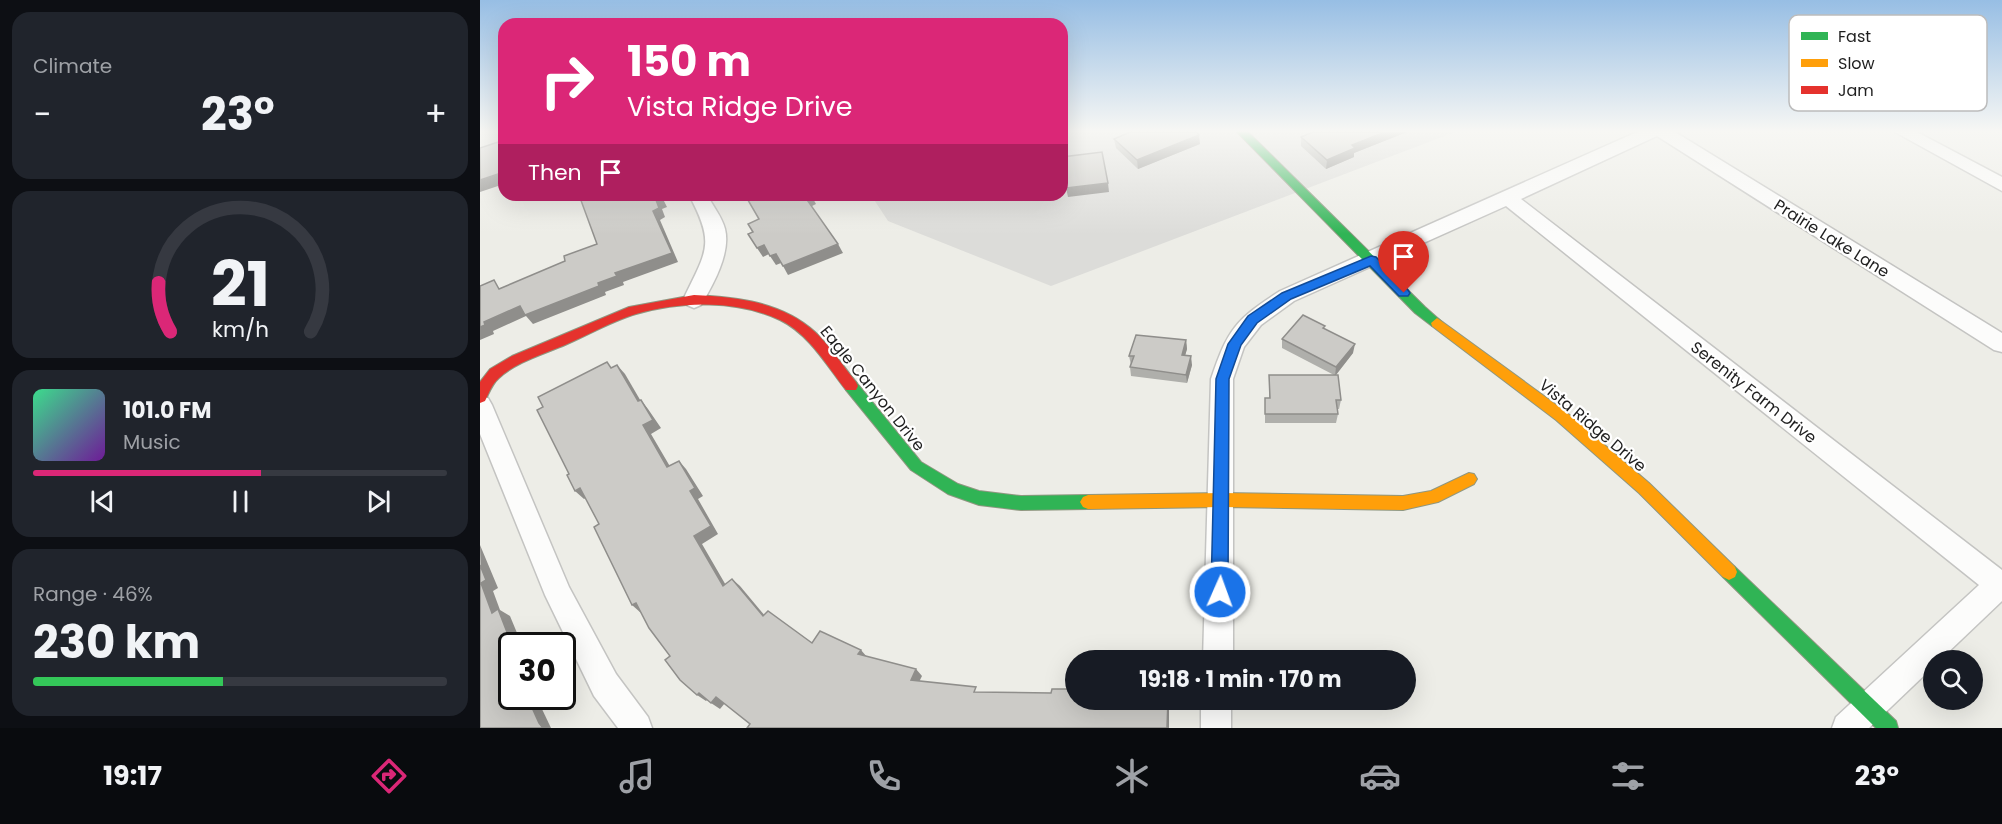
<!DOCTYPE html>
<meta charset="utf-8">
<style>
:root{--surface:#171b24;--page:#20242c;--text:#f1f3f6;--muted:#9ea1a6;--line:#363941;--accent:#db2777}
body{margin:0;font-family:Poppins,sans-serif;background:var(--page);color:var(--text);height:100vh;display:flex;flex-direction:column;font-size:22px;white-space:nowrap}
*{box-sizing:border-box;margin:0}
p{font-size:20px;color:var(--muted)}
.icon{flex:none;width:33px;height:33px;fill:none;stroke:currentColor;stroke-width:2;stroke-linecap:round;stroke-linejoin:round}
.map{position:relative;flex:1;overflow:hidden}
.drawer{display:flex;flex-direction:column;gap:12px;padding:12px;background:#0d0f14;width:480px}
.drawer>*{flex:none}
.banner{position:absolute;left:18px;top:18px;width:570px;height:183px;border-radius:18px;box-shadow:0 6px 24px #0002;background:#db2777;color:#fff;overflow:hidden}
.tools{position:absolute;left:1443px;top:650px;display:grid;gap:12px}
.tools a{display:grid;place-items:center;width:60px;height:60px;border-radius:50%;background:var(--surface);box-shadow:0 6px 24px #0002;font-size:30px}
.speed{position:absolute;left:18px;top:632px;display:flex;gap:12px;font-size:30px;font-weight:700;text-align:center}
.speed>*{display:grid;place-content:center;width:78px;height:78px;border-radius:50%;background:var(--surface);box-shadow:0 6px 24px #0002;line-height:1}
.speed .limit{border:3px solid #111;border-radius:9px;background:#fff;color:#111}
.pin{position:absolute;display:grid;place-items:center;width:51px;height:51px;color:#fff;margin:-62px -26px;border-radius:50% 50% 50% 0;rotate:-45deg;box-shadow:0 0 6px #0007}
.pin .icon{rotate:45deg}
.me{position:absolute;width:66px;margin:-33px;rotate:2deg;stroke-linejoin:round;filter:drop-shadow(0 0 4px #0008)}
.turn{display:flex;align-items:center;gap:21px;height:126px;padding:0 30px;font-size:27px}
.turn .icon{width:78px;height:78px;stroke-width:2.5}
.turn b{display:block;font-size:42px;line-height:51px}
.then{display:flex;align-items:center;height:57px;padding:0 30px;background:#0003;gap:12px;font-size:22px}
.big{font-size:45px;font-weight:700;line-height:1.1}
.drawer .card{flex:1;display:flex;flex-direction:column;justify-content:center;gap:9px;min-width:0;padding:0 21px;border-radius:18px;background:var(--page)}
.drawer .dial{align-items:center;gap:0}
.dial svg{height:156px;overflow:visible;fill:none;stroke:var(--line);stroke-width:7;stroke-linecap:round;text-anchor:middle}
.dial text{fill:var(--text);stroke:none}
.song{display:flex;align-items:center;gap:18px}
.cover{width:72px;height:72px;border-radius:9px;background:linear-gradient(135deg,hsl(150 70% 55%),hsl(280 70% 35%))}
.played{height:6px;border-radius:3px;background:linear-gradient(90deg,var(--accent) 55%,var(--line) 55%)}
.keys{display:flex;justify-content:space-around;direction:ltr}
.heat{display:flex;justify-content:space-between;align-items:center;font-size:33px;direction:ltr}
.charge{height:9px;border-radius:4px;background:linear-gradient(90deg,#34c759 46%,var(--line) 0)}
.trip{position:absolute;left:585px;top:650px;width:351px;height:60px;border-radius:30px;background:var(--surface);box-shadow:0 6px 24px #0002;font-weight:700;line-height:60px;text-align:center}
.tab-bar{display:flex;height:96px;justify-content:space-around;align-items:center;background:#090b0e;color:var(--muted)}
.tab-bar .icon{width:42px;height:42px}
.tab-bar .on{color:var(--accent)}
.tab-bar b{font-size:27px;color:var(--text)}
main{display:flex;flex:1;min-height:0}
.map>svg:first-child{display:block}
.residential{fill:#dcdcd9}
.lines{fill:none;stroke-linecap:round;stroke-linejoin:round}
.street-casing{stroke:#c4c4c2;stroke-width:3}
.fast-casing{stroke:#8f9780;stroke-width:2}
.slow-casing{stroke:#8f9780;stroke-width:2}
.jam-casing{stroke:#8f9780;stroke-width:2}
.street{fill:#fcfcfb;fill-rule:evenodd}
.fast{fill:#30b455;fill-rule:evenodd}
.slow{fill:#ff9f0a;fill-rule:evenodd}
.jam{fill:#e5322d;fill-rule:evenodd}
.wall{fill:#afafab}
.shaded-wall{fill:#8f8e8b}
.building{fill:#cccbc7;stroke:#8f8e8b;stroke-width:1.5}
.route{fill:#1a73e8;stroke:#114b97;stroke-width:1.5}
.labels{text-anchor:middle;stroke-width:4.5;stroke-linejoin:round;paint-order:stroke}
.street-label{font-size:16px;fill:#1f1f1f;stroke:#fff}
.key{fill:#fff;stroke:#bcbcbc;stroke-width:1.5}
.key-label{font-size:16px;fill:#1f1f1f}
</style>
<main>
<section class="drawer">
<div class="card"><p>Climate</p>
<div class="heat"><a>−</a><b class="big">23°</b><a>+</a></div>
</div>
<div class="card dial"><svg viewBox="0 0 100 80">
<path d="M14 69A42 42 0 1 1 86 69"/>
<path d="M14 69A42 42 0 0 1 8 44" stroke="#db2777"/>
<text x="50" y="56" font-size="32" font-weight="700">21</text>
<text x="50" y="72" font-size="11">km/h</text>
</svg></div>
<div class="card">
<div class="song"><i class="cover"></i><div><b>101.0 FM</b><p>Music</p></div></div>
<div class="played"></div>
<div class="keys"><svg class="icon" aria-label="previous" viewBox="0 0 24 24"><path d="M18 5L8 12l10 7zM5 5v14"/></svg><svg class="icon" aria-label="pause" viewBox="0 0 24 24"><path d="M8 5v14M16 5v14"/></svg><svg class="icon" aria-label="next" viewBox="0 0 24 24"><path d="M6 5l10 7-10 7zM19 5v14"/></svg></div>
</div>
<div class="card"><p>Range · 46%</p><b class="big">230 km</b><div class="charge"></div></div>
</section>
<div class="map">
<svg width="1522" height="728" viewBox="0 0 1522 728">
<rect width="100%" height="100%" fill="#edede7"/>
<path class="residential" d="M582 132H975L571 286 408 221 391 195H582Z"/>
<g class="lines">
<g class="street-casing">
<g id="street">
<path d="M1157 132H1195L1522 333V352L1514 350 1177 136 1041 199 1522 570V601L1460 660H1454V666L1389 728H1352L1356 717 1499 585 1026 206 814 301 781 325 764 347 753 379V660H723L731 379C748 329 755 320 800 291Z"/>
<path d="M1415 132H1437L1522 177V191Z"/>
<path d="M209 195H227C233 206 242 217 245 229 251 253 233 285 221 305L214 308 207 305 203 300C226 251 236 245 209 195Z"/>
<path d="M0 396 8 398 12 405 89 587 136 674 168 717 172 728H138L114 696 65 595 0 434Z"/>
<rect x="721" y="699" width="30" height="29"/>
</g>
</g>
<g class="fast-casing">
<g id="fast">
<path d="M757 132H768L945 307 963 323 962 326H952L935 313Z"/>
<path d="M371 381 376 382 441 462 478 484 499 491 541 496 608 495 613 497 616 502 613 507 608 509 541 510 499 505 468 494 431 470 366 390 364 386 366 382Z"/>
<path d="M1249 564 1255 567 1416 721 1418 728H1396L1243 577 1241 572 1243 567Z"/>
</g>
</g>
<g class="slow-casing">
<g id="slow">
<path d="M957 318 1086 412 1169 483 1255 567 1257 572 1255 577 1249 580 1243 577 1159 493 1076 420 952 326 951 323Z"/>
<path d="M989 473 994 474 997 479 994 484 958 502 923 510 742 507 608 509 603 507 600 502 603 497 608 495 742 493 923 496 951 491Z"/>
</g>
</g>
<g class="jam-casing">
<path id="jam" d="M214 295C257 297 302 302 335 332 350 346 363 366 376 382L378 386 376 390H366C347 366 329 334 300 320 257 300 202 301 156 314 132 321 108 335 85 345 64 354 36 362 19 378 12 384 9 393 5 401L0 403V382L10 369 32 356 149 307Z"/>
</g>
<use href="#street" class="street"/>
<use href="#fast" class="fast"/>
<use href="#slow" class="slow"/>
<use href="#jam" class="jam"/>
</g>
<g class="wall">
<path d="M833 132H927L874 153V157L846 169 821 146V137Z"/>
<path d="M634 139 720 144 658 169 636 148Z"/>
<path d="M844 329 873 353 856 375 861 400 859 409H857L858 414 856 423H785V398H789V375H854L802 348V339Z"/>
<path d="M706 340 707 349 705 355 712 365 707 383 651 376 650 367 651 365 649 356Z"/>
</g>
<g class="shaded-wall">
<path d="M905 132H927L874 153V157L846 169 847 160 872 145Z"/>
<path d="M719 135 720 144 658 169 657 160Z"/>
<path d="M24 172V184L0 192V180Z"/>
<path d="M628 183 629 192 588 197 586 188Z"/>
<path d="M179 195H181L187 207 182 209 185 217 180 220 198 262 143 282 144 285 125 292 126 295 53 324 46 316 13 331 14 334 0 340V327L4 322 40 306 118 283 135 273 173 211 176 200Z"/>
<path d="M331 195 336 204 330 207 325 197Z"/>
<path d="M358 244 363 253 308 275 303 266Z"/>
<path d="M284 245 289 254 283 257 277 248Z"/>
<path d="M296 254 301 263 296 265 290 256Z"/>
<path d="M706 340 707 349 703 363 702 355Z"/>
<path d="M875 344 873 353 855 376 856 367Z"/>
<path d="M711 356 712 365 707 383 706 375Z"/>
<path d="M137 365 145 374 166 410 158 401Z"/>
<path d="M161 400 168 409 181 428 171 434 195 475 187 467 163 425Z"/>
<path d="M199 461 206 469 223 496 218 499 238 534 222 544 251 594 243 586 214 536 210 491Z"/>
<path d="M100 488 109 496 104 499 95 491Z"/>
<path d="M0 545 18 588 13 591 20 610 30 616 42 645H32L12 613 1 583Z"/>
<path d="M252 579 260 586 291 623 283 616Z"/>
<path d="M156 603 161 613 152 605Z"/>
<path d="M32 648V670L25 652Z"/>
<path d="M381 650 387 657 378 654Z"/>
<path d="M436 669 442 676 437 686 431 680Z"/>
<path d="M32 670V690L25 674Z"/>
<path d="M219 693 228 699 226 701 217 695Z"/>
<path d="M34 696H44L52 714 40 708Z"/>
<path d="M236 697 245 703 240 709 231 703Z"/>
<path d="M688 699H689V728H687Z"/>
<path d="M49 701 61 707 71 728H63L59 723Z"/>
</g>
<g class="building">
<path d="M650 132H717L719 135 657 160 634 139Z"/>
<path d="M833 132H905L872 145 875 148 847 160 821 137Z"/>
<path d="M24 140V172L0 180V148Z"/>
<path d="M622 152 628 183 586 188 582 157Z"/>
<path d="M99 195H179L181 198 176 200 179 208 173 211 192 253 135 273 137 276 118 283 119 286 45 315 40 306 4 322 5 325 0 327V286L14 280 19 289 85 261 84 256 117 244Z"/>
<path d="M265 195H331L325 197 358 244 303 266 296 254 290 256 284 245 277 248 268 234 273 232 268 224 279 219Z"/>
<path d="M823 315 845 326 843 328 875 344 856 367 802 339Z"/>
<path d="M656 335 706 340 702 355 711 356 706 375 650 367 654 356H649Z"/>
<path d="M127 362 131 368 137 365 158 401 161 400 173 420 163 425 187 467 199 461 215 488 210 491 231 526 214 536 243 586 252 579 283 616 288 611 332 643 340 631 381 650 378 654 436 669 431 680 496 687 494 692 571 693 572 689H596V699H688L687 728H267L270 724 236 697 231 703 219 693 217 695 200 680 185 660 190 656 169 628 156 603 152 605 114 527 119 524 100 488 95 491 87 475 89 474 57 410 63 407 58 397Z"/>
<path d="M789 375H858L861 400H856L858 414H785V398H790Z"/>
<path d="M0 565 6 580 1 583 12 613 18 609 32 645V648L25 652 32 670 25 674 32 690V696H34L40 708 49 701 59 723 63 728H0Z"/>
</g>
<linearGradient id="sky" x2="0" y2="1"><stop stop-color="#97bee4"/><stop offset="0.56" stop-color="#f7f7f4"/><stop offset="1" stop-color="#f7f7f4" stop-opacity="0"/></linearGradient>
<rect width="1522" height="234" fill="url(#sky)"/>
<path class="route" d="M891 256 896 257 928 290 930 293 928 296H919L890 266 811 299 777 323 761 345 749 379 748 592 746 597 740 600 734 597 731 592 736 379 748 344 768 316 802 293Z"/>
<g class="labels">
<g class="street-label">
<text transform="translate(1352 238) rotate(32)" y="6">Prairie Lake Lane</text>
<text transform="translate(393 388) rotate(51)" y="6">Eagle Canyon Drive</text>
<text transform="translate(1274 392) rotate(38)" y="6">Serenity Farm Drive</text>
<text transform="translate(1113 425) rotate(40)" y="6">Vista Ridge Drive</text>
</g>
</g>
<rect x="1309" y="15" width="198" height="96" rx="9" class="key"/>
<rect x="1321" y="32" width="27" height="8" fill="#30b455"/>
<rect x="1321" y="59" width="27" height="8" fill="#ff9f0a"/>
<rect x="1321" y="86" width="27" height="8" fill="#e5322d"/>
<g class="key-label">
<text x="1358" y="42">Fast</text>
<text x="1358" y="69">Slow</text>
<text x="1358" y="96">Jam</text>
</g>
</svg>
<div class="tools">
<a><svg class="icon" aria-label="search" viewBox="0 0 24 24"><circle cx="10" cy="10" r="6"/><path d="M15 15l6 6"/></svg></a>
</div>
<div class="speed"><div class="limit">30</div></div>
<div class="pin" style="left:924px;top:293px;background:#d93025"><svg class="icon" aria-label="arrive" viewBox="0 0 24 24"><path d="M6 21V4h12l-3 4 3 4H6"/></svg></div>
<svg class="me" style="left:740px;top:592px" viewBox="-20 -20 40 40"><circle r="17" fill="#1a73e8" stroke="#fff" stroke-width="3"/><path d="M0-11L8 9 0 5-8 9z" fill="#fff"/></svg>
<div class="trip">19:18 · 1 min · 170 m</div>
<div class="banner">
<div class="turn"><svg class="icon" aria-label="right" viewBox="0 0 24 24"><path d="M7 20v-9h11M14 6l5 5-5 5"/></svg><div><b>150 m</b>Vista Ridge Drive</div></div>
<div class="then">Then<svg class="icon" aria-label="arrive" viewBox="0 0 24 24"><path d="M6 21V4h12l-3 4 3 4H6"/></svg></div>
</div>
</div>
</main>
<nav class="tab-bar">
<b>19:17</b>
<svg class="icon on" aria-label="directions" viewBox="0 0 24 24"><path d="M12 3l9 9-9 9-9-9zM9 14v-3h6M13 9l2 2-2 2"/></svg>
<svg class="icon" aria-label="music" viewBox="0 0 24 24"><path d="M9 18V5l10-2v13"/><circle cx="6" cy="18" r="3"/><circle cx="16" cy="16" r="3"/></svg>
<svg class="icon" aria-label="phone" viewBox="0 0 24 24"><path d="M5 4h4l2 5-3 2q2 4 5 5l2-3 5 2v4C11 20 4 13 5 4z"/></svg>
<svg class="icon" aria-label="climate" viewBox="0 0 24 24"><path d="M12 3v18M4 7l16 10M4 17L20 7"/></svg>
<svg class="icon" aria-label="car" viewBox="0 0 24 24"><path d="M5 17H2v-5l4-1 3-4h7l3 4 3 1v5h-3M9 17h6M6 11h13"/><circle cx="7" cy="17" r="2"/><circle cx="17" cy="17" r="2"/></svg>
<svg class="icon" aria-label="filters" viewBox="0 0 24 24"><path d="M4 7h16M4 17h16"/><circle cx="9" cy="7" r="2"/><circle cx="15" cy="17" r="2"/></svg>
<b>23°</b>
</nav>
